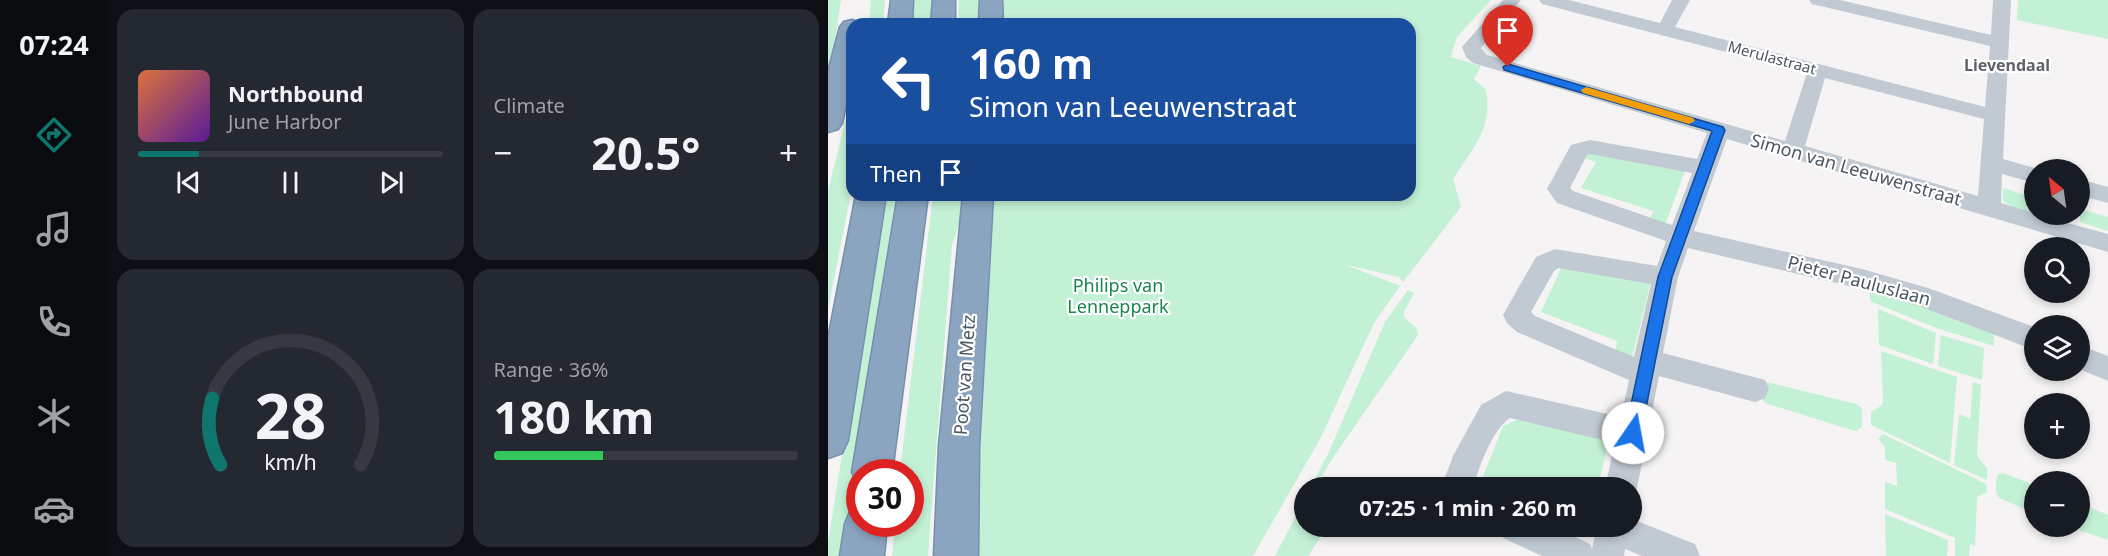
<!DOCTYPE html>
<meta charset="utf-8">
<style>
:root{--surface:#171b24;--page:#242831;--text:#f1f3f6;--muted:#9ea1a6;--line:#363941;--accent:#0f766e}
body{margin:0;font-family:"Noto Sans",sans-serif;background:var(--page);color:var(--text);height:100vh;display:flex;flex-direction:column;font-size:22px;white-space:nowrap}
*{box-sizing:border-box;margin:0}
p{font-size:20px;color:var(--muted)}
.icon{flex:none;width:33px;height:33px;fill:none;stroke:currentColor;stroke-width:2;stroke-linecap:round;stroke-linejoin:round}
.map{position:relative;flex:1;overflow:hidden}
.drawer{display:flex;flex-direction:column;gap:9px;padding:9px;background:#0d0f14;width:720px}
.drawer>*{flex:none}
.guide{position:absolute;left:18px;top:18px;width:570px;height:183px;border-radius:18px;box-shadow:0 3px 9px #0003;background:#1a4fa0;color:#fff;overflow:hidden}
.needle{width:39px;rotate:331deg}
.tools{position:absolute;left:1196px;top:159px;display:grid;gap:12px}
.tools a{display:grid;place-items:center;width:66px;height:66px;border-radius:50%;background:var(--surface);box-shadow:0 3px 9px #0003;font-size:30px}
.speed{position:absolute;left:18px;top:459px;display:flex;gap:12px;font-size:30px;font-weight:700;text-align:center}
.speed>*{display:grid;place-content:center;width:78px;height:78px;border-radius:50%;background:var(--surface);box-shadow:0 3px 9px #0003;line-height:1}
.speed .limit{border:9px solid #d22;background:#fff;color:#111}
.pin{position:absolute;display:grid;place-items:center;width:51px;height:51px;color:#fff;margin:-62px -26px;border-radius:50% 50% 50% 0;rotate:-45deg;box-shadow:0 0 6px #0007}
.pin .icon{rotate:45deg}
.me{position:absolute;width:66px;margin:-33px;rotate:12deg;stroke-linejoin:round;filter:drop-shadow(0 0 4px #0008)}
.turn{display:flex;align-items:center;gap:21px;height:126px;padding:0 24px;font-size:27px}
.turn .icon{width:78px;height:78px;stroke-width:2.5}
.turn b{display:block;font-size:42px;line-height:51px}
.then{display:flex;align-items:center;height:57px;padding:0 24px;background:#0003;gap:12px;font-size:22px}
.big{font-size:45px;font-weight:700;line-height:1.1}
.drawer .widget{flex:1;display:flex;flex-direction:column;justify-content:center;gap:9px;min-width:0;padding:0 21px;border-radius:18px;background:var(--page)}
.drawer .dial{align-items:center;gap:0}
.dial svg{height:156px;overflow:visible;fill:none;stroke:var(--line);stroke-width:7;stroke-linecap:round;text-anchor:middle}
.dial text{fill:var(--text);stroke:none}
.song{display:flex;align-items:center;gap:18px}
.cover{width:72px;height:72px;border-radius:9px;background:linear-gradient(135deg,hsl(20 70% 55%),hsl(270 70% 35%))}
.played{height:6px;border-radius:3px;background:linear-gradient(90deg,var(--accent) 20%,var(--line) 20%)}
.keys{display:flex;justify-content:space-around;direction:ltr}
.heat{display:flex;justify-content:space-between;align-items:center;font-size:33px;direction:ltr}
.charge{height:9px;border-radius:4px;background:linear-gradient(90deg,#34c759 36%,var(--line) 0)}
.drawer .tiles{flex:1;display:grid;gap:9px;grid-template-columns:repeat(2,1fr)}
.trip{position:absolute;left:466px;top:477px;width:348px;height:60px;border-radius:30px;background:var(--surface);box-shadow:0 3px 9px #0003;font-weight:700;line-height:60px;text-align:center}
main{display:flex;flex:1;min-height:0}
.tab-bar{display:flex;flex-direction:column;width:108px;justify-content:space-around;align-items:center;background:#090b0e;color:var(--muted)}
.tab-bar .icon{width:42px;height:42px}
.tab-bar .on{color:var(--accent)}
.tab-bar b{font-size:27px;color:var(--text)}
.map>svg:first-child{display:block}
.green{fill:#c3f1d5}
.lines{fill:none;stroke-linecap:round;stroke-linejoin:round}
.highway-casing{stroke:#7690ad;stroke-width:3}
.minor{fill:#c1cad2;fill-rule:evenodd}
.highway{fill:#8ba5c1;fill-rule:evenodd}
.route{fill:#1a73e8;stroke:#114b97;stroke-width:1.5}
.slow{fill:#f59e0b}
.labels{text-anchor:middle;stroke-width:4.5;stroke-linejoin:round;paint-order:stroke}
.far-street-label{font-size:15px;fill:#4a5661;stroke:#fff}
.far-neighbourhood-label{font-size:16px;font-weight:bold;fill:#5f6368;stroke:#fff}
.street-label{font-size:18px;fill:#4a5661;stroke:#fff}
.park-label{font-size:18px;fill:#17864f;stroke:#fff}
</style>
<main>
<nav class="tab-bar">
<b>07:24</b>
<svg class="icon on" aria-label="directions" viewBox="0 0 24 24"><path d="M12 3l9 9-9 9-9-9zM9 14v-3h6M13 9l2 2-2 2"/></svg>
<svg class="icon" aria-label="music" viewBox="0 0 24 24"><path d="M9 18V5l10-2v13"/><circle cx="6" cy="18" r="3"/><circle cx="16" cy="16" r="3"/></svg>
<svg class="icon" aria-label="phone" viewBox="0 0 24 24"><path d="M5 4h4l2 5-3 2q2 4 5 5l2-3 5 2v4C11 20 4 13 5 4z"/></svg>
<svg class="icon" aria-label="climate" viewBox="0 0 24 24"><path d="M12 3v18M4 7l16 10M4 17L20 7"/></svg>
<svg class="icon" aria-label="car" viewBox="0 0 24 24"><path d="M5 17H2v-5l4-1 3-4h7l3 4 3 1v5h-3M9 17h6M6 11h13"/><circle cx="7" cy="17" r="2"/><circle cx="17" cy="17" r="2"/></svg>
</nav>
<section class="drawer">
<div class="tiles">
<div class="widget">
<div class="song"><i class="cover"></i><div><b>Northbound</b><p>June Harbor</p></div></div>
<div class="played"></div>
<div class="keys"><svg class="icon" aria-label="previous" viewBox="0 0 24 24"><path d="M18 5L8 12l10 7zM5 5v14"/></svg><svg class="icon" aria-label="pause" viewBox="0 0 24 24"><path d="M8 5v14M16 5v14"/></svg><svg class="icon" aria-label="next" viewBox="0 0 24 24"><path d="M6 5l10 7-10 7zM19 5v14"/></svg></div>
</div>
<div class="widget"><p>Climate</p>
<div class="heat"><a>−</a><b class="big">20.5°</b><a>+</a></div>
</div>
<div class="widget dial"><svg viewBox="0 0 100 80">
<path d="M14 69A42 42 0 1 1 86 69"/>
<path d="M14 69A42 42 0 0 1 10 35" stroke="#0f766e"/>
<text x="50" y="56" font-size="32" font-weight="700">28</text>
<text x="50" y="72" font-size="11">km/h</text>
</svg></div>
<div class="widget"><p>Range · 36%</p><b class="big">180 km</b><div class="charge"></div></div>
</div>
</section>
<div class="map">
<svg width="1280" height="556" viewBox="0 0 1280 556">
<rect width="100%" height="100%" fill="#f5f3f3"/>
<g class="green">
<path d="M0 0H13L8 34 9 54 0 86Z"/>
<path d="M43 0H57L55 24H41Z"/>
<path d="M84 0H107L105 24H81Z"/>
<path d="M131 0H154V24H130Z"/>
<path d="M176 0H663L629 37 623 57 653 66 646 79 658 90C665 128 645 148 625 179L633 207 575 282 571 277 518 265 572 286 546 323 492 439 425 556H150L149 439 159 195H582V24H171Z"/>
<path d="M1190 0H1280V39L1189 20Z"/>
<path d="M24 94V188L0 309V191Z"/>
<path d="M769 152 857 171 837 225 822 220 825 211 753 188 768 162 755 158 758 153Z"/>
<path d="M1175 188 1206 198V214L1239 215 1240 225C1218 219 1193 214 1175 201Z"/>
<path d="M55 195H73L56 286 18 556H0V543Z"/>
<path d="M105 195H138L137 206 124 245 100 556H64L67 524H82V472H72Z"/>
<path d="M1252 209 1280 217V231L1252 222Z"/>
<path d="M735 264 823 281 804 358 787 355 789 341 713 312Z"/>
<path d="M1042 289 1166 330V346L1111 329 1044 302 1042 299Z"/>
<path d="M580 290 586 293 576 312V317L588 328 590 335 504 459 491 481 492 487H483L501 452 557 322Z"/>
<path d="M1050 309 1108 333 1105 364 1051 345Z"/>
<path d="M1113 335 1156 348 1154 380 1110 366Z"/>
<path d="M1053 351 1129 377 1122 463 1043 425V412L1053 406 1055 402Z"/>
<path d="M939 382 1028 404 1034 408V427L1027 431 937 403 934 399 935 384Z"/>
<path d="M1145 382 1153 385 1149 456 1159 468V480L1126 465 1131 414 1142 419Z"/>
<path d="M698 416 781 439 770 487H674L654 479 675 426Z"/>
<path d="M1055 434 1158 484 1159 492 1149 497 1147 546 1142 544 1141 556H1127V538L1057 509V482L1069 486 1068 463 1057 460V447L1050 439Z"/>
<path d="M1175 473 1206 485V513L1171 498C1166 491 1168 482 1170 474Z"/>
<path d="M477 499V526L499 527 480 556H447Z"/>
<path d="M1251 503 1280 515V540L1242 527 1251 526Z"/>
<path d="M1057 514 1120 540 1119 556H1058Z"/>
</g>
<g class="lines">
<g class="highway-casing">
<g id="highway">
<path d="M63 0H85L84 24H60Z"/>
<path d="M105 0H127V24H103Z"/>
<path d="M152 0H174L175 24H151Z"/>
<path d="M24 20 34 24H24V78L14 123 10 129 0 132V72L12 27 16 22Z"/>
<path d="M28 195H58L20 440 14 453 0 458V339Z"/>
<path d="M70 195H100L64 472H32V486L24 472Z"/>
<path d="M135 195H165L151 446 150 556H106L111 446Z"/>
<path d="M32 506V524H59L56 556H12L17 524 23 509Z"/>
</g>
</g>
<g class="minor">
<path d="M675 0H693L653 48 659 55 957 141 979 73 714 4 711 0H741L832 23 844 0H862L847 27 1157 107 1162 46 984 4 981 0H1012L1163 35 1165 0H1183L1175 159 1214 170H1206V183L1174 174 1173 203 1206 213V214L1280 234V252L899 139 866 231 1034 269 1100 288 1206 327V350L1094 307 1034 289 860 248 850 277 835 353 937 380 941 389 937 398 927 402 831 376 809 488 804 499V488H777L787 443 682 418C664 430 651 467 645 488H613L625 456 653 405 678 391 793 417 801 380 689 332 679 323 675 315 708 257 727 249 829 266 838 241 729 203 719 189 743 145 762 140 869 159 879 133 645 63 638 57 634 47ZM997 78 1156 119 1150 196 977 146ZM762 154 864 173 844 225 745 191 742 188 759 155ZM730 268 823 284 806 357 707 316 703 312 726 271Z"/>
<path d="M1251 179 1280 187V203L1251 195Z"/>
<path d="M1251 345 1280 356V381L1251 369Z"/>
<path d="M804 519 867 544 872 556H814L797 549 796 556H714L675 538 671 526H724L762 544 764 549 769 526H804Z"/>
</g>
<use href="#highway" class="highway"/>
</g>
<path class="route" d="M680 64 895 127 897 130 844 277 813 433 810 439 805 441 799 439 797 433 830 277 884 131 676 70 675 67Z"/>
<path class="slow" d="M758 87 865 118 867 121 861 124 755 93 753 90Z"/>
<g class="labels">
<g class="far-street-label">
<text transform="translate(944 58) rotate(15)" y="5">Merulastraat</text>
</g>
<g class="far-neighbourhood-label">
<text x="1179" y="71">Lievendaal</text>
</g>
<g class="street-label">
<text transform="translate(1028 170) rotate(16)" y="6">Simon van Leeuwenstraat</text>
<text transform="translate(1031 281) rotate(15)" y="6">Pieter Pauluslaan</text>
<text transform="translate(137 375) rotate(-86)" y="6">Poot van Metz</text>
</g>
<g class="park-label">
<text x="290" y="292">Philips van<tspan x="290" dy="21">Lenneppark</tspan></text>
</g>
</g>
</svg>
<div class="tools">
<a><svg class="needle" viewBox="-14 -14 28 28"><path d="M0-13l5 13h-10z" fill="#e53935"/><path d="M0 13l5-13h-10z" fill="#9ea1a6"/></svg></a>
<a><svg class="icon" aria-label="search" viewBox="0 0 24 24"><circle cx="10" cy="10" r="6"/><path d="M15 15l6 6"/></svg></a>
<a><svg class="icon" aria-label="layers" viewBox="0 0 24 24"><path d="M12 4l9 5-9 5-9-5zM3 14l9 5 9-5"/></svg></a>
<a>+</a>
<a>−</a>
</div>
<div class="speed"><div class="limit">30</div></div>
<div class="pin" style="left:680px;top:67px;background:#d93025"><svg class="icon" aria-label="arrive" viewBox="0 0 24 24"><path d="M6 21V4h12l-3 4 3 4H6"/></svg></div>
<svg class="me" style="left:805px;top:433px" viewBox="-20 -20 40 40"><circle r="19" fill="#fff"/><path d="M0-13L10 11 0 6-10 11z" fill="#1a73e8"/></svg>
<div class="trip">07:25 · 1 min · 260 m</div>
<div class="guide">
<div class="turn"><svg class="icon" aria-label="left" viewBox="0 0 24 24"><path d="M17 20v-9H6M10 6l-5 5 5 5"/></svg><div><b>160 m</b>Simon van Leeuwenstraat</div></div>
<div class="then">Then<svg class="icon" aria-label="arrive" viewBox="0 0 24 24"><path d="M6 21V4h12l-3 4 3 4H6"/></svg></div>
</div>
</div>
</main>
